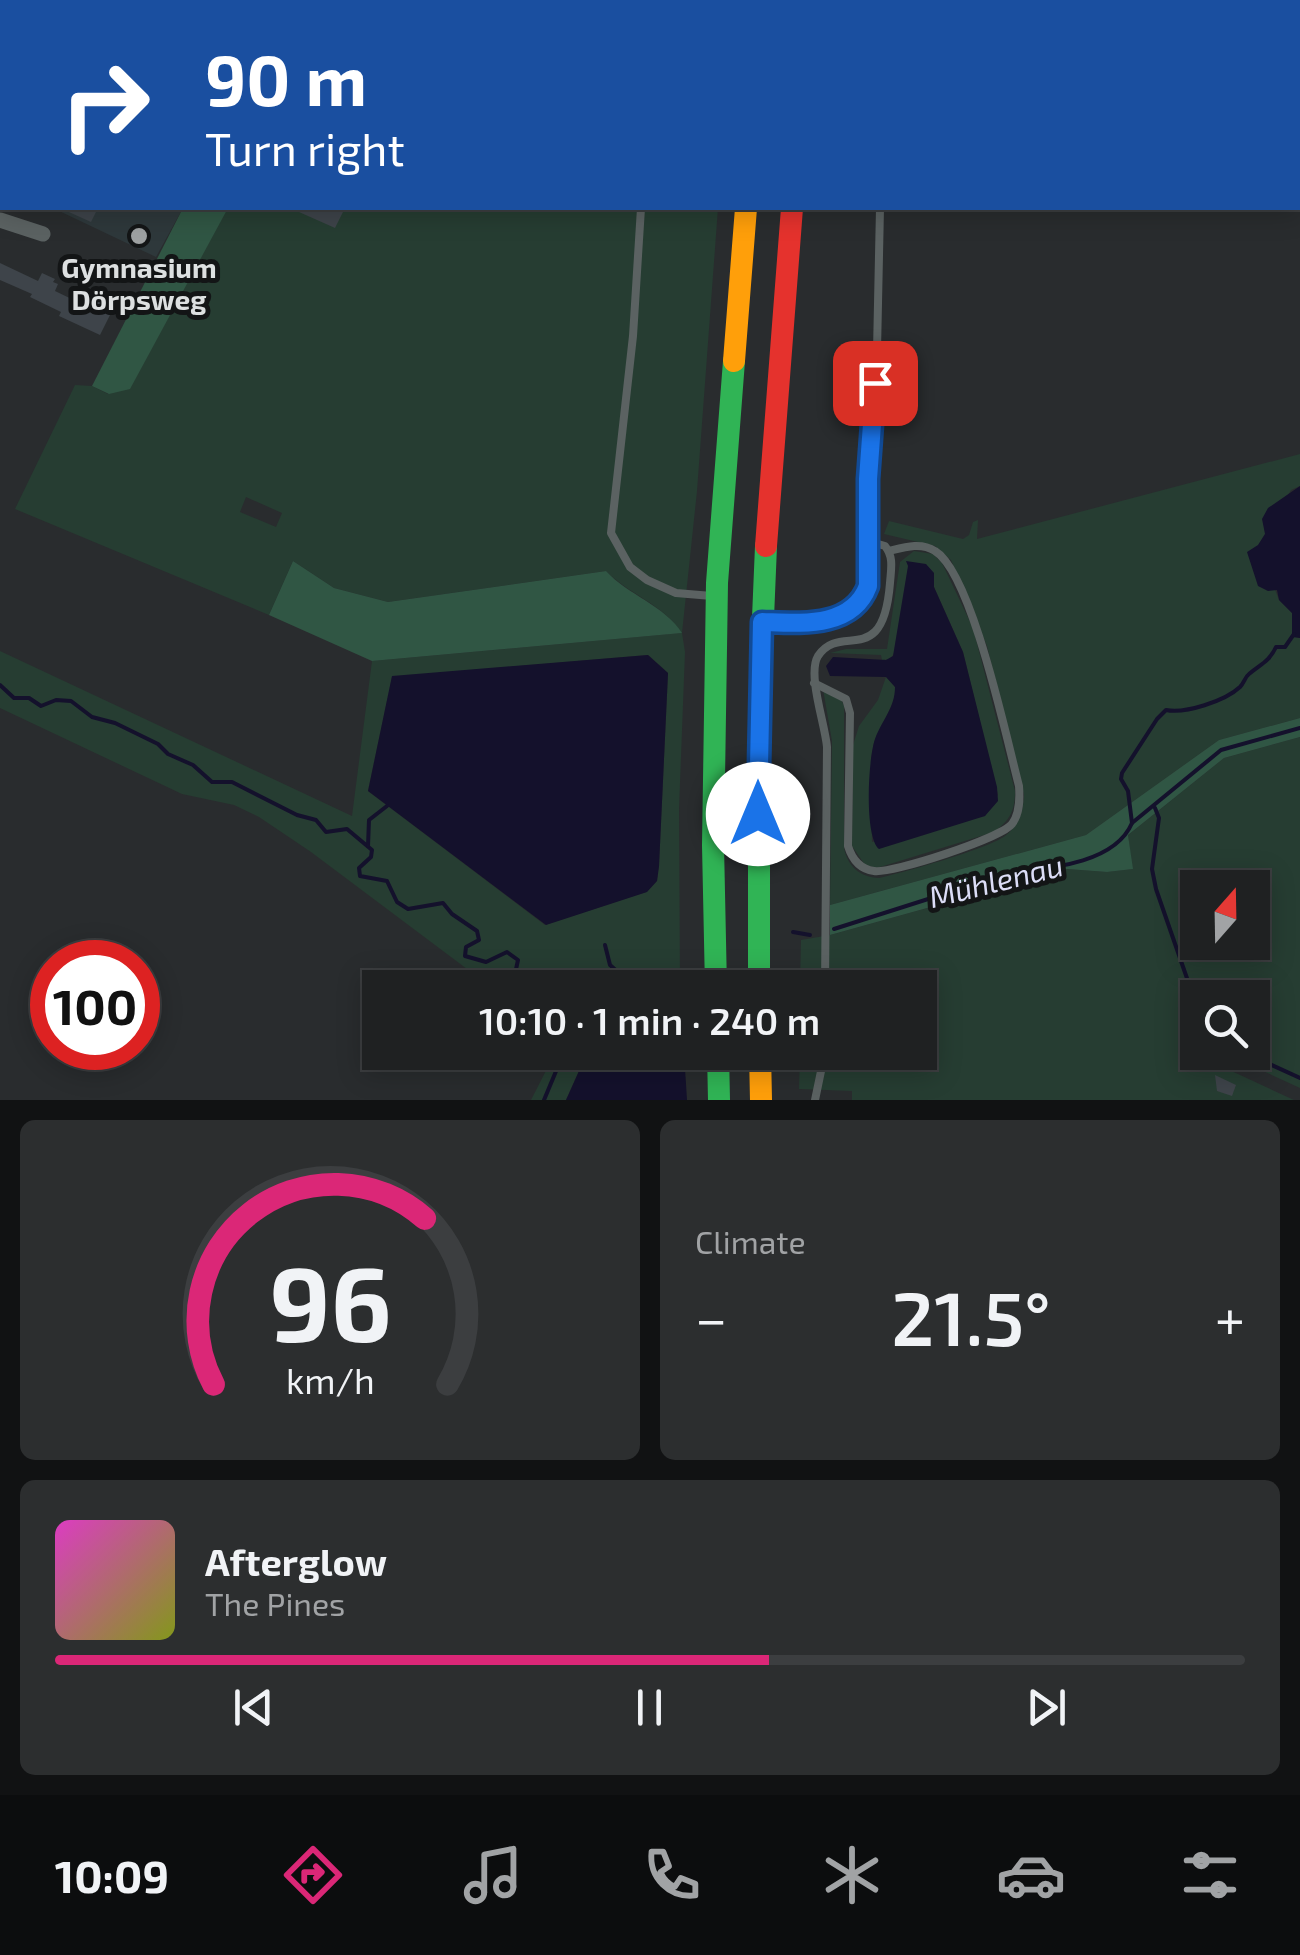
<!DOCTYPE html>
<meta charset="utf-8">
<style>
:root{--surface:#1f2122;--page:#2c2e2f;--text:#f1f3f6;--muted:#a1a3a5;--line:#3c3e40;--accent:#db2777}
body{margin:0;font-family:"Exo 2",sans-serif;background:var(--page);color:var(--text);height:100vh;display:flex;flex-direction:column;font-size:38px;white-space:nowrap}
*{box-sizing:border-box;margin:0}
p{font-size:32px;color:var(--muted)}
.icon{flex:none;width:55px;height:55px;fill:none;stroke:currentColor;stroke-width:2;stroke-linecap:round;stroke-linejoin:round}
.map{position:relative;height:1100px;overflow:hidden}
.sheet{display:flex;flex-direction:column;gap:20px;padding:20px;background:#111213;flex:1}
.sheet>*{flex:none}
.banner{position:absolute;left:0px;top:0px;width:1300px;height:210px;box-shadow:0 5px 25px #0003,0 0 0 2px var(--line);background:#1a4fa0;color:#fff;overflow:hidden}
.needle{width:65px;rotate:20deg}
.controls{position:absolute;left:1180px;top:870px;display:grid;gap:20px}
.controls a{display:grid;place-items:center;width:90px;height:90px;border-radius:0px;background:var(--surface);box-shadow:0 5px 25px #0003,0 0 0 2px var(--line);font-size:50px}
.speed{position:absolute;left:30px;top:940px;display:flex;gap:20px;font-size:50px;font-weight:700;text-align:center}
.speed>*{display:grid;place-content:center;width:130px;height:130px;border-radius:50%;background:var(--surface);box-shadow:0 5px 25px #0003,0 0 0 2px var(--line);line-height:1}
.speed .limit{border:15px solid #d22;background:#fff;color:#111}
.pin{position:absolute;display:grid;place-items:center;width:85px;height:85px;color:#fff;margin:-42px;border-radius:20px;box-shadow:0 5px 15px #0006}
.me{position:absolute;width:110px;margin:-55px;rotate:0deg;stroke-linejoin:round;filter:drop-shadow(0 0 8px #0008)}
.turn{display:flex;align-items:center;gap:35px;height:210px;padding:0 40px;font-size:45px}
.turn .icon{width:130px;height:130px;stroke-width:2.5}
.turn b{display:block;font-size:70px;line-height:85px}
.big{font-size:75px;font-weight:600;line-height:1.1}
.sheet .tile{flex:1;display:flex;flex-direction:column;justify-content:center;gap:15px;min-width:0;padding:0 35px;border-radius:15px;background:var(--page)}
.sheet .dial{align-items:center;gap:0}
.dial svg{height:260px;overflow:visible;fill:none;stroke:var(--line);stroke-width:7;stroke-linecap:round;text-anchor:middle}
.dial text{fill:var(--text);stroke:none}
.song{display:flex;align-items:center;gap:30px}
.cover{width:120px;height:120px;border-radius:15px;background:linear-gradient(135deg,hsl(310 70% 55%),hsl(70 70% 35%))}
.played{height:10px;border-radius:5px;background:linear-gradient(90deg,var(--accent) 60%,var(--line) 60%)}
.keys{display:flex;justify-content:space-around;direction:ltr}
.heat{display:flex;justify-content:space-between;align-items:center;font-size:55px;direction:ltr}
.sheet .tiles{flex:1;display:grid;gap:20px;grid-template-columns:1fr 1fr}
.tile:last-child{grid-column:span 2}
.trip{position:absolute;left:362px;top:970px;width:575px;height:100px;border-radius:0px;background:var(--surface);box-shadow:0 5px 25px #0003,0 0 0 2px var(--line);font-weight:600;line-height:100px;text-align:center}
.tab-bar{display:flex;height:160px;justify-content:space-around;align-items:center;background:#0c0d0e;color:var(--muted)}
.tab-bar .icon{width:70px;height:70px}
.tab-bar .selected{color:var(--accent)}
.tab-bar b{font-size:45px;color:var(--text)}
.map>svg:first-child{display:block}
.built{fill:#2e383b}
.green{fill:#263d32;fill-rule:evenodd}
.forest{fill:#305644}
.water{fill:#14112c}
.lines{fill:none;stroke-linecap:round;stroke-linejoin:round}
.stream{stroke:#14112c;stroke-width:4}
.building{fill:#3e444a}
.lane{stroke:#5b6262;stroke-width:8}
.street{stroke:#5b6262;stroke-width:15}
.fast{stroke:#30b455;stroke-width:22}
.slow{stroke:#ff9f0a;stroke-width:22}
.jam{stroke:#e5322d;stroke-width:22}
.route-casing{stroke:#114b97;stroke-width:25}
.route{stroke:#1a73e8;stroke-width:18}
.poi-dot{fill:#9ea1a2;stroke:#131516;stroke-width:4}
.labels{text-anchor:middle;stroke-width:10;stroke-linejoin:round;paint-order:stroke}
.poi-label{font-size:28px;font-weight:bold;fill:#dde0e1;stroke:#131516}
.water-label{font-size:30px;font-style:italic;fill:#dcddf7;stroke:#131516}
</style>
<div class="map">
<svg width="1300" height="1100" viewBox="0 0 1300 1100">
<rect width="100%" height="100%" fill="#292c2e"/>
<g class="built">
<path d="M0 0H342L2 2V200Z"/>
<path d="M34 208H183L156 257 55 209Z"/>
</g>
<g class="green">
<path d="M917 0H1281L917 2Z"/>
<path d="M215 208H718L697 491 682 633 685 652 679 809 680 987H491L311 852 259 817 234 805 182 794 0 708V651L352 816 372 661 681 633C665 605 628 594 606 571L388 602 334 588 293 561 269 615 15 509 75 385 92 386 108 394ZM246 497 282 513 276 527 240 512ZM648 655 668 673 659 866 657 881 646 892 545 925 368 791 392 677Z"/>
<path d="M1300 454V486L1291 490 1258 546 1279 600 1292 613V636L1300 638V718L1219 740 1086 835 830 905 832 741 823 689 841 699 844 706V848C848 867 860 877 879 878 905 872 987 849 1005 836 1019 825 1023 812 1024 795L987 646 951 560 935 546 884 534 889 521 963 539 969 535 973 522 978 520 977 539Z"/>
<path d="M914 551 933 554 942 563 973 628 1015 791C1015 811 1010 820 994 832L877 868 865 865 852 846 853 745 859 726 878 700 886 677 895 687V698L874 743 871 758 872 842 985 816 998 795 963 652 934 587V573L909 566 895 652 890 659 882 660 881 655 830 653 846 649H887L900 562Z"/>
<path d="M1300 737V1088L1224 1053 1252 1052V998H1198V1052L1206 1053 1199 1056 1294 1100H852V1091L799 1089 800 1053 920 1052V988L800 987 801 940 830 935 1067 869 1107 872 1132 869 1128 835 1224 758ZM1198 888H1252V942H1198Z"/>
<path d="M547 1053H587L566 1100H531L553 1057Z"/>
</g>
<g class="forest">
<path d="M183 208H228L130 389 109 394 92 386Z"/>
<path d="M293 561 334 588 388 602 606 571C628 595 664 605 682 633L372 661 269 615Z"/>
<path d="M1300 718V737L1224 758 1128 835 1133 869 1107 872 1067 869 830 935V905L1086 835 1219 740Z"/>
</g>
<g class="water">
<path d="M1300 486V638L1292 637V613L1279 600 1277 590 1268 591 1258 586 1247 552 1258 545 1265 534 1262 519 1268 508Z"/>
<path d="M906 561 926 564 934 573V587L963 652 997 787 998 801 985 816 879 849C864 836 868 759 875 739 882 720 895 708 895 687L886 677 830 676 826 666 833 657 886 660 893 656 908 566Z"/>
<path d="M648 655 668 673 659 866 657 881 647 892 546 925 368 791 392 676Z"/>
<path d="M587 1053H684L687 1100H566Z"/>
</g>
<g class="lines">
<g class="stream">
<path d="M1298 17 1300 6"/>
<path d="M1298 132 1300 145"/>
<path d="M0 685 14 698H29L41 706 56 700 71 701 92 717 115 723 158 744 168 754 193 765 212 782H232L297 815 316 820 326 832 347 829 372 850 371 857 359 868 360 876 387 881 397 902 408 909 443 903 452 914 477 931 479 940 466 947 465 956 486 962 507 952 518 960 512 988"/>
<path d="M1155 808 1159 818 1152 869 1156 889 1198 1010"/>
<path d="M1132 823 1128 791 1121 779 1122 773 1157 719 1166 710C1185 714 1225 701 1240 687 1244 683 1245 677 1249 674 1261 664 1269 662 1276 647H1285L1294 634"/>
<path d="M368 846 369 820 387 806"/>
<path d="M834 929 1019 870C1055 869 1116 861 1132 823L1221 750 1300 728"/>
<path d="M793 932 810 935"/>
<path d="M605 945 610 965 636 988"/>
<path d="M642 988 667 979"/>
<path d="M1243 1052 1300 1078"/>
<path d="M544 1100 564 1052"/>
</g>
</g>
<g class="building">
<path d="M60 208H98L91 222Z"/>
<path d="M290 208H345L335 228Z"/>
<path d="M0 263 38 281 42 273 55 279 53 282 58 284 55 291 82 304 87 295 114 307 100 335 59 316 61 312 30 297 32 294 0 280Z"/>
<path d="M1215 1075 1236 1085 1232 1096 1217 1091Z"/>
</g>
<g class="lines">
<g class="lane">
<path d="M903 0 905 2"/>
<path d="M664 2 665 0"/>
<path d="M641 208 633 336 611 533 630 567 647 580 676 593 712 596"/>
<path d="M767 622C803 623 853 627 868 586V479L877 351 880 208"/>
<path d="M814 683 846 699 850 713 848 846C852 859 859 869 874 871 892 874 1001 838 1012 824 1020 813 1020 799 1019 786 1007 741 972 573 935 551 921 542 905 547 889 551"/>
<path d="M825 988 827 747C825 724 807 674 818 656 841 621 883 671 890 583 891 569 894 557 885 546L868 541"/>
<path d="M815 1100 825 1052"/>
</g>
<path class="street" d="M0 220 43 234"/>
<g class="fast">
<path d="M716 988 713 845 717 583 734 361"/>
<path d="M759 988V714L766 546"/>
<path d="M718 1052 719 1100"/>
</g>
<g class="slow">
<path d="M763 0V2"/>
<path d="M830 0 834 2"/>
<path d="M809 2 810 0"/>
<path d="M734 361 746 208"/>
<path d="M760 1052 761 1100"/>
</g>
<g class="jam">
<path d="M1298 89H1300"/>
<path d="M766 546 792 208"/>
</g>
</g>
<g class="lines">
<g class="route-casing">
<path id="route" d="M758 814 762 622C799 623 852 629 868 586V479L875 383"/>
</g>
<use href="#route" class="route"/>
</g>
<circle class="poi-dot" cx="139" cy="236" r="10"/>
<g class="labels">
<g class="poi-label">
<text x="139" y="278">Gymnasium<tspan x="139" dy="32">Dörpsweg</tspan></text>
</g>
<g class="water-label">
<text transform="translate(996 882) rotate(-14)" y="10">Mühlenau</text>
</g>
</g>
</svg>
<div class="controls">
<a><svg class="needle" viewBox="-14 -14 28 28"><path d="M0-13l5 13h-10z" fill="#e53935"/><path d="M0 13l5-13h-10z" fill="#a1a3a5"/></svg></a>
<a><svg class="icon" aria-label="search" viewBox="0 0 24 24"><circle cx="10" cy="10" r="6"/><path d="M15 15l6 6"/></svg></a>
</div>
<div class="speed"><div class="limit">100</div></div>
<div class="pin" style="left:875px;top:383px;background:#d93025"><svg class="icon" aria-label="arrive" viewBox="0 0 24 24"><path d="M6 21V4h12l-3 4 3 4H6"/></svg></div>
<svg class="me" style="left:758px;top:814px" viewBox="-20 -20 40 40"><circle r="19" fill="#fff"/><path d="M0-13L10 11 0 6-10 11z" fill="#1a73e8"/></svg>
<div class="trip">10:10 · 1 min · 240 m</div>
<div class="banner">
<div class="turn"><svg class="icon" aria-label="right" viewBox="0 0 24 24"><path d="M7 20v-9h11M14 6l5 5-5 5"/></svg><div><b>90 m</b>Turn right</div></div>
</div>
</div>
<section class="sheet">
<div class="tiles">
<div class="tile dial"><svg viewBox="0 0 100 80">
<path d="M14 69A42 42 0 1 1 86 69"/>
<path d="M14 69A42 42 0 0 1 79 18" stroke="#db2777"/>
<text x="50" y="56" font-size="32" font-weight="700">96</text>
<text x="50" y="72" font-size="11">km/h</text>
</svg></div>
<div class="tile"><p>Climate</p>
<div class="heat"><a>−</a><b class="big">21.5°</b><a>+</a></div>
</div>
<div class="tile">
<div class="song"><i class="cover"></i><div><b>Afterglow</b><p>The Pines</p></div></div>
<div class="played"></div>
<div class="keys"><svg class="icon" aria-label="previous" viewBox="0 0 24 24"><path d="M18 5L8 12l10 7zM5 5v14"/></svg><svg class="icon" aria-label="pause" viewBox="0 0 24 24"><path d="M8 5v14M16 5v14"/></svg><svg class="icon" aria-label="next" viewBox="0 0 24 24"><path d="M6 5l10 7-10 7zM19 5v14"/></svg></div>
</div>
</div>
</section>
<nav class="tab-bar">
<b>10:09</b>
<svg class="icon selected" aria-label="directions" viewBox="0 0 24 24"><path d="M12 3l9 9-9 9-9-9zM9 14v-3h6M13 9l2 2-2 2"/></svg>
<svg class="icon" aria-label="music" viewBox="0 0 24 24"><path d="M9 18V5l10-2v13"/><circle cx="6" cy="18" r="3"/><circle cx="16" cy="16" r="3"/></svg>
<svg class="icon" aria-label="phone" viewBox="0 0 24 24"><path d="M5 4h4l2 5-3 2q2 4 5 5l2-3 5 2v4C11 20 4 13 5 4z"/></svg>
<svg class="icon" aria-label="climate" viewBox="0 0 24 24"><path d="M12 3v18M4 7l16 10M4 17L20 7"/></svg>
<svg class="icon" aria-label="car" viewBox="0 0 24 24"><path d="M5 17H2v-5l4-1 3-4h7l3 4 3 1v5h-3M9 17h6M6 11h13"/><circle cx="7" cy="17" r="2"/><circle cx="17" cy="17" r="2"/></svg>
<svg class="icon" aria-label="filters" viewBox="0 0 24 24"><path d="M4 7h16M4 17h16"/><circle cx="9" cy="7" r="2"/><circle cx="15" cy="17" r="2"/></svg>
</nav>
